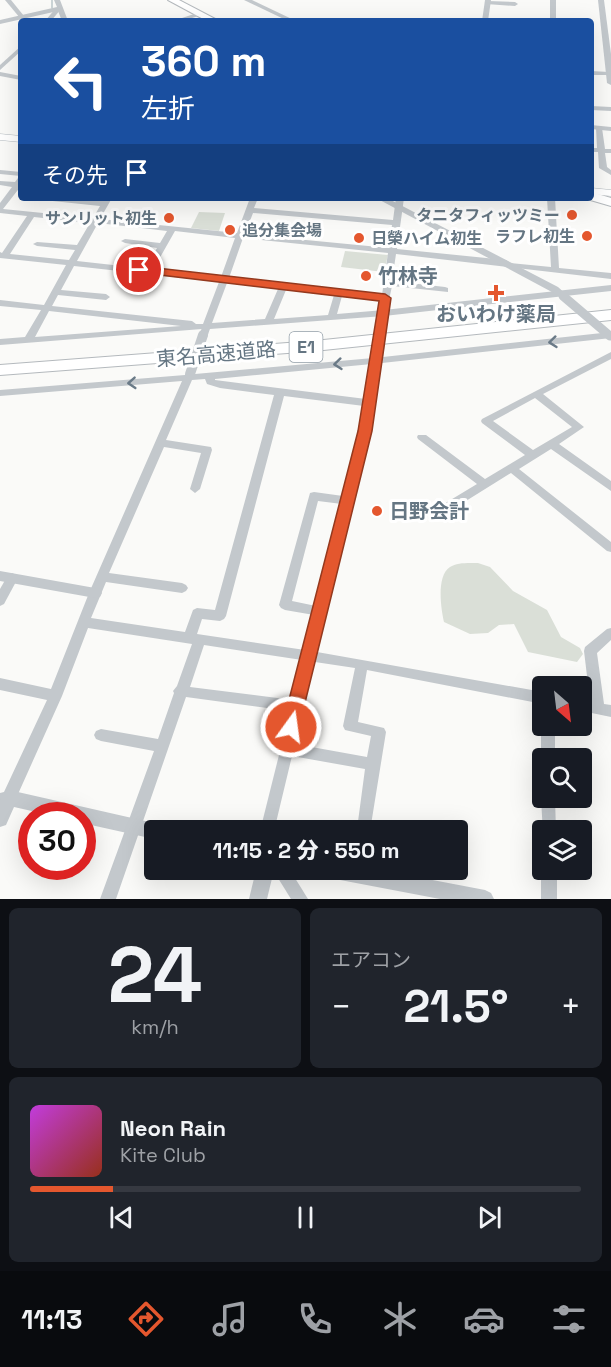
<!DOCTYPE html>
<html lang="ja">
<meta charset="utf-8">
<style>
:root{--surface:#171b24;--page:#20242c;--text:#f1f3f6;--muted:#9ea1a6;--line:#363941;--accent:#e4572e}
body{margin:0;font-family:"Space Grotesk","Noto Sans JP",sans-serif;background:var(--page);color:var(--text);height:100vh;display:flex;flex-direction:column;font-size:22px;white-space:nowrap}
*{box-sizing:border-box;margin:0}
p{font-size:20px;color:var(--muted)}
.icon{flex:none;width:33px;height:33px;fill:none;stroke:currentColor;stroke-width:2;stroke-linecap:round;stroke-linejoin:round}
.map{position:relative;height:899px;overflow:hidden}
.drawer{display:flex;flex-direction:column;gap:9px;padding:9px;background:#0d0f14;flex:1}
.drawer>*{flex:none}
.banner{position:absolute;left:18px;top:18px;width:576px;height:183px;border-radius:6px;box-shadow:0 6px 24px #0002;background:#1a4fa0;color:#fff;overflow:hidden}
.needle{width:39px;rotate:152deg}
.controls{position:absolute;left:532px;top:676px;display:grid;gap:12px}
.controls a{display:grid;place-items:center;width:60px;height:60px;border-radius:6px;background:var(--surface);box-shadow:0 6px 24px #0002;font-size:30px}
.speed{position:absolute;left:18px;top:802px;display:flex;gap:12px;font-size:30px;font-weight:700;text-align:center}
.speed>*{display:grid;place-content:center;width:78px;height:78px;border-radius:50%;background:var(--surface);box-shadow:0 6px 24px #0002;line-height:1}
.speed .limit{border:9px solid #d22;background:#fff;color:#111}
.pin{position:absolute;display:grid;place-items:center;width:51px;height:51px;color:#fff;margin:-26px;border:3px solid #fff;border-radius:50%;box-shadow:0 2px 6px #0007}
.me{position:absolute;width:66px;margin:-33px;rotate:14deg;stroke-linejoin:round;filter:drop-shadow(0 0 4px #0008)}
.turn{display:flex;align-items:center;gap:21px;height:126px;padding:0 24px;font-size:27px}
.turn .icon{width:78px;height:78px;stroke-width:2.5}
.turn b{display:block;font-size:42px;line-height:51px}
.then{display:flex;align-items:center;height:57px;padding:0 24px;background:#0003;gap:12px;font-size:22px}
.big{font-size:45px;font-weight:800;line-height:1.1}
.drawer .widget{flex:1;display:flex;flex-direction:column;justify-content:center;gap:9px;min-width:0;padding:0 21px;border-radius:9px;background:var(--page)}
.drawer .dial{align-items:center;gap:0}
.dial b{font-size:78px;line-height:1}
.song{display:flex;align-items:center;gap:18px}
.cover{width:72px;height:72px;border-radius:9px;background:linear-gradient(135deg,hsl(290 70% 55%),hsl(10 70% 35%))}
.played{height:6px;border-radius:3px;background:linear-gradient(90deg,var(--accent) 15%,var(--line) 15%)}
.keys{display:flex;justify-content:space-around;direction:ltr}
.heat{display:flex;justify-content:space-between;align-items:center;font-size:33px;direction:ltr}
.drawer .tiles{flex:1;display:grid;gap:9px;grid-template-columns:1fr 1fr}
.widget:last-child{grid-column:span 2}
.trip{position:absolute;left:144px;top:820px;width:324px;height:60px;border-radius:6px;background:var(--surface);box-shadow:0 6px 24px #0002;font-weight:800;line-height:60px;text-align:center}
.dock{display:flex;height:96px;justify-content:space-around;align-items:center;background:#090b0e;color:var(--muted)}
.dock .icon{width:42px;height:42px}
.dock .selected{color:var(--accent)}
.dock b{font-size:27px;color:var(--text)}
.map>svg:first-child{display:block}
.green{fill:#dadfd7}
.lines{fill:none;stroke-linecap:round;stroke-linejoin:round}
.stream{stroke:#bbc7cb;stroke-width:1.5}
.secondary-casing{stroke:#b3babf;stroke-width:1}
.trunk-casing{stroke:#b4b9bd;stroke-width:2}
.motorway-casing{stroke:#b4b9bd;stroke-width:2}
.minor{fill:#c3c8cc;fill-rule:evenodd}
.tertiary{fill:#c3c8cc;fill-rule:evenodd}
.secondary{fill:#fff;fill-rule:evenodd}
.trunk{fill:#fff;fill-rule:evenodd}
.motorway{fill:#fff;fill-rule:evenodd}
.minor-bridge-far1{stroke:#c3c8cc;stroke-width:8}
.minor-bridge{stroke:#c3c8cc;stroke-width:10}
.tertiary-bridge{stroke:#c3c8cc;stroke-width:9}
.oneway{stroke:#6a7a87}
.route{fill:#e4572e;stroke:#94391e;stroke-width:1.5}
.poi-dot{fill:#e4572e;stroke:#fff;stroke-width:2}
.labels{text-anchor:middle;stroke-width:6;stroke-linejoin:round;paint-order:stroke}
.far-poi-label{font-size:16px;font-weight:bold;fill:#657683;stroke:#fff;text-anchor:end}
.shield{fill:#fff;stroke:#939fa8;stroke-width:1.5}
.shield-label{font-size:18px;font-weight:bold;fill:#657683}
.poi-label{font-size:20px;font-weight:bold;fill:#657683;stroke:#fff;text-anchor:start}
.street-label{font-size:20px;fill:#657683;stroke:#fff}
</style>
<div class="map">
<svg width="611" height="899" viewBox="0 0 611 899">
<rect width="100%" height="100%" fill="#fafaf8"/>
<g class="green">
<path d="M199 212 225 213 219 231 191 228Z"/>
<path d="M345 251 388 255 384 272 341 267Z"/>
<path d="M478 563 490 567 513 591 547 610 561 637 580 648 583 654 577 662 528 652 514 624 499 625 488 633 470 634 444 622C441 609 436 576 450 567 457 562 470 563 478 563Z"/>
</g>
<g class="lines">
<path class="stream" d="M52 0V8"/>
<g class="secondary-casing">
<g id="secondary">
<path d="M0 134 21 136V142L0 140Z"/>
<path d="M591 188 611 190V196L591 194Z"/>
</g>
</g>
<g class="trunk-casing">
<g id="trunk">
<path d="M168 0H179L219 21H207Z"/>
<path d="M591 192 611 198V206L587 199 591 198Z"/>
</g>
</g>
<g class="motorway-casing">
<path id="motorway" d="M611 310V320L314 351 0 375V365L314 341Z"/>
</g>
<g class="minor">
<path d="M5 0H11L24 16V18H20Z"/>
<rect x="550" y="0" width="6" height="21"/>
<path d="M488 1 515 2 518 4 515 6 486 4 485 3Z"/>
<path d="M56 8 61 9 51 21H45Z"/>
<path d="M200 12 203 14 202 15 182 21H173Z"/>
<path d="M515 19H546L549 21H512Z"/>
<path d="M21 46V51L0 70V65Z"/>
<path d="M591 71 609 72 611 73V75H591Z"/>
<path d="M0 72 21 76V80L0 76Z"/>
<path d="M591 106 611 107V111L591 110Z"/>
<path d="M599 126 602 128 605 149H611V153H605L607 167 611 170V175L599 168 598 152H591V148H597L596 128Z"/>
<path d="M0 170 21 172V176L0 174Z"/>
<path d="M18 178H21V186L3 209 93 218 100 206 43 200 39 198H67L102 201 104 198H112L100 219 237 233 250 198H258L254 208 393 220 396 198H404L397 249 506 260 510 263 551 267 547 198H555L559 268 611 273V279L396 254 392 281 445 287 448 288V292L392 286 388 305H382L381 300 342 296 337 314 384 310 611 285V291L384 316 210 329 206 331 202 329 0 345V339L25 337 41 310 0 306V300L44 305 66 265 0 258V252L2 253 27 216 0 213V203L12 187 0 185V181L15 182ZM253 213 392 225 389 248 245 234ZM34 217 90 223 77 245 37 242 33 244 37 246 75 250 69 260 10 254ZM98 223 167 231 160 243 125 239 121 241 125 243 157 248 150 261 154 264 158 261 175 231 235 238 221 277 77 261ZM243 238 388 253 382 295 229 278ZM74 266 219 282 203 324H196L192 321 52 306 58 295 106 300 110 297 106 294 61 290ZM227 283 278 289 265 319 212 323ZM286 290 334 295 328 315 274 319ZM49 311 181 326 35 337Z"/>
<path d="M611 332V338L382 363 370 431 317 652 543 692V704L367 670 358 722 384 728 386 732 370 831H358L357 829 365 769 292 756 274 831H260L280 751 278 748 282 743 290 711 186 697 116 899H100L154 751 101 741 96 739 94 735 96 731 101 729 158 739 174 693 173 691 177 686 192 644 88 628 62 696 14 803 0 807V793L4 792 47 700 0 690V678L51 689 89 593 182 381 0 396V390L185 375 187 372 190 371 195 374 373 358 378 354 383 357ZM372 364 366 399 215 380V379ZM205 379 207 384 220 388 274 395 215 610 197 608 193 610 185 632 91 618 106 582 182 593 186 591 188 588 186 585 182 583 109 573 164 447 201 453 190 489 195 493 200 489 212 450 211 447 166 440 192 380ZM284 396 364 406 343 496 314 492 310 493 279 605 281 608 285 610 314 615 305 650 197 634 202 619 220 621 224 619 226 616ZM318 501 342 504 316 606 292 601ZM204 645 302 660 293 700 190 687ZM315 662 355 668 343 726 345 730 371 736 367 757 295 744Z"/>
<path d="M611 352V359L543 394 584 427 559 444 611 481V491L551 449 519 469 611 542V552L607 551 511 473 437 519H429L427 516 429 513 477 484 418 439 417 437 418 435H426L485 479 525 455 482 423 481 421 482 419ZM535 398 572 427 533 450 493 421Z"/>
<path d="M12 573 16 575 18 578 4 604 0 606V589L8 575Z"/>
<path d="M611 628V640L597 653 604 704 611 705V717L582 711V699L590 701 584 651 585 647 607 629Z"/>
<path d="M543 722V726H555V759H543V763L541 759V726Z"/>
<path d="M543 793V798H555L556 831H543V834L541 798Z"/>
<path d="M543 866V870H557V899H541V870Z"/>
<path d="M273 870H290L308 899H291Z"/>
</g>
<g class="tertiary">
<path d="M54 0H60L68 21H62L58 11 0 24V20L57 7Z"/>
<path d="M244 0H252L296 21H288Z"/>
<path d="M485 0H491L488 21H482Z"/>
<path d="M598 0H604L611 54V85L607 83Z"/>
<path d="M591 125 611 127V131L591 129Z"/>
<path d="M376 198H387L558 287 568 296 563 299 550 291Z"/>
<path d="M0 571 95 588 100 589 102 593 100 597 95 598 0 581Z"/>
<path d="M9 790 154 823 160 825 162 831H154V839L82 823V816H54L14 807 6 825 0 827V800L3 793Z"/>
<path d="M256 870H274L267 899H249Z"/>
<path d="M326 870H380L485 890 491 893 494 899H440L335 879 329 876Z"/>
</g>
<use href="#secondary" class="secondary"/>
<use href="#trunk" class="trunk"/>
<use href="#motorway" class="motorway"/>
<g class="minor-bridge-far1">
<path d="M203 337 206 328"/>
<path d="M380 337 383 315"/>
</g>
<g class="minor-bridge">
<path d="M378 357 381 335"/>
<path d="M190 374 203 335"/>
</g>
<path class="tertiary-bridge" d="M563 296 610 336"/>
</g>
<defs><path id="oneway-chevron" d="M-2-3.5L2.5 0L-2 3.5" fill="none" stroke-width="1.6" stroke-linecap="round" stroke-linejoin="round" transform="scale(1.5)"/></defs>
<g class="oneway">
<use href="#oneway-chevron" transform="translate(553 342) rotate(174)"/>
<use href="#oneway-chevron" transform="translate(338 364) rotate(174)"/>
<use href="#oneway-chevron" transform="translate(132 383) rotate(176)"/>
</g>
<path class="route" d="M139 266 385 294 391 298 372 431 299 727 297 733 291 735 284 733 282 727 358 431 379 301 135 272V267Z"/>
<g class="poi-dot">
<circle cx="572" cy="215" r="6"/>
<circle cx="169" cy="218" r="6"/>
<circle cx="230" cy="230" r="6"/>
<circle cx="587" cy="236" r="6"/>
<circle cx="359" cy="238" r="6"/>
<circle cx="366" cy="276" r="6"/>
<path d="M493 284h6v6h6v6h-6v6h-6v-6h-6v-6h6z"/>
<circle cx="377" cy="511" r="6"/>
</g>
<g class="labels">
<g class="far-poi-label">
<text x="560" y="221">タニタフィッツミー</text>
<text x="157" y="224">サンリット初生</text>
<text x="242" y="236" text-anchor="start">追分集会場</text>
<text x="575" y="242">ラフレ初生</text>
<text x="371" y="244" text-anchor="start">日榮ハイム初生</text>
</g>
<rect class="shield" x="289.5" y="332" width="33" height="30" rx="4.5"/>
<g class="shield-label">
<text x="306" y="353">E1</text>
</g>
<g class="poi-label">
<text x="378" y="283">竹林寺</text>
<text x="496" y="321" text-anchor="middle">おいわけ薬局</text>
<text x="389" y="518">日野会計</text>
</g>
<g class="street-label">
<text transform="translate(216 354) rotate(-5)" y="7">東名高速道路</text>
</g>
</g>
</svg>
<div class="controls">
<a><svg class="needle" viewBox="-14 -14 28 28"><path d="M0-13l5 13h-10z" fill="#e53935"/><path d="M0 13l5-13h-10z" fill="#9ea1a6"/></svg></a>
<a><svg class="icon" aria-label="search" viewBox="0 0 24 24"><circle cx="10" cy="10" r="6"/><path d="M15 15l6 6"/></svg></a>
<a><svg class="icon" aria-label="layers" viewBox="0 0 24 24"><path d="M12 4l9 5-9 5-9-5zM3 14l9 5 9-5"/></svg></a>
</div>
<div class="speed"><div class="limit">30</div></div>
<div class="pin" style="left:139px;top:270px;background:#d93025"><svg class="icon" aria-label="arrive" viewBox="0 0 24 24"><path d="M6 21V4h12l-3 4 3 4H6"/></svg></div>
<svg class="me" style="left:291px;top:727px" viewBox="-20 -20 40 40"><circle r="17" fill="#e4572e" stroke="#fff" stroke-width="3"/><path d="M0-11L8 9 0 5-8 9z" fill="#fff"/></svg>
<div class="trip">11:15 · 2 分 · 550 m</div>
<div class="banner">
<div class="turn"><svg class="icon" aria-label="left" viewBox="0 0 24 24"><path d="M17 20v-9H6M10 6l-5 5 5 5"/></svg><div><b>360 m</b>左折</div></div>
<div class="then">その先<svg class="icon" aria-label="arrive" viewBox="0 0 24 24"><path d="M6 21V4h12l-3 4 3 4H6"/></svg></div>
</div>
</div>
<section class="drawer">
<div class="tiles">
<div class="widget dial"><b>24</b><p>km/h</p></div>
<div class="widget"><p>エアコン</p>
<div class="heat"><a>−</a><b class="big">21.5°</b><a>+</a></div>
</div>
<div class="widget">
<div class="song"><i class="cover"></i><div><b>Neon Rain</b><p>Kite Club</p></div></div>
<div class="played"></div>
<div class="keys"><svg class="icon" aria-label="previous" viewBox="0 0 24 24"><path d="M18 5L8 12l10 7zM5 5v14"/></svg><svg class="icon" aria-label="pause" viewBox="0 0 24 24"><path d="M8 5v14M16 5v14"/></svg><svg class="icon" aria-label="next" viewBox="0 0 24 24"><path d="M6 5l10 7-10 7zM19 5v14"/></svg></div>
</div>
</div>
</section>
<nav class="dock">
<b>11:13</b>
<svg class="icon selected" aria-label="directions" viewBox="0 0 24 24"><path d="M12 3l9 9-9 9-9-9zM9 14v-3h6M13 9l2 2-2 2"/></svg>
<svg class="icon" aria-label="music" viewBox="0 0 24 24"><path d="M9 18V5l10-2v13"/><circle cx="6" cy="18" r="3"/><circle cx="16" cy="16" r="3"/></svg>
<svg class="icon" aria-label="phone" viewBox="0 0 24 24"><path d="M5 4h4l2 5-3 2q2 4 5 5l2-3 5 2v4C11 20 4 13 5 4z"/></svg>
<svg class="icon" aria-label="climate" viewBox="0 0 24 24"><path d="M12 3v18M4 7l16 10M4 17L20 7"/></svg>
<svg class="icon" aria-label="car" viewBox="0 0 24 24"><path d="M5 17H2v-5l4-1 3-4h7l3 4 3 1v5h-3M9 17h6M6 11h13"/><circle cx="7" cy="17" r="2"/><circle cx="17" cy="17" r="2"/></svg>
<svg class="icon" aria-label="filters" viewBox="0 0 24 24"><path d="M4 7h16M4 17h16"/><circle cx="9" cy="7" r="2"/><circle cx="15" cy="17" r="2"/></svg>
</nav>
